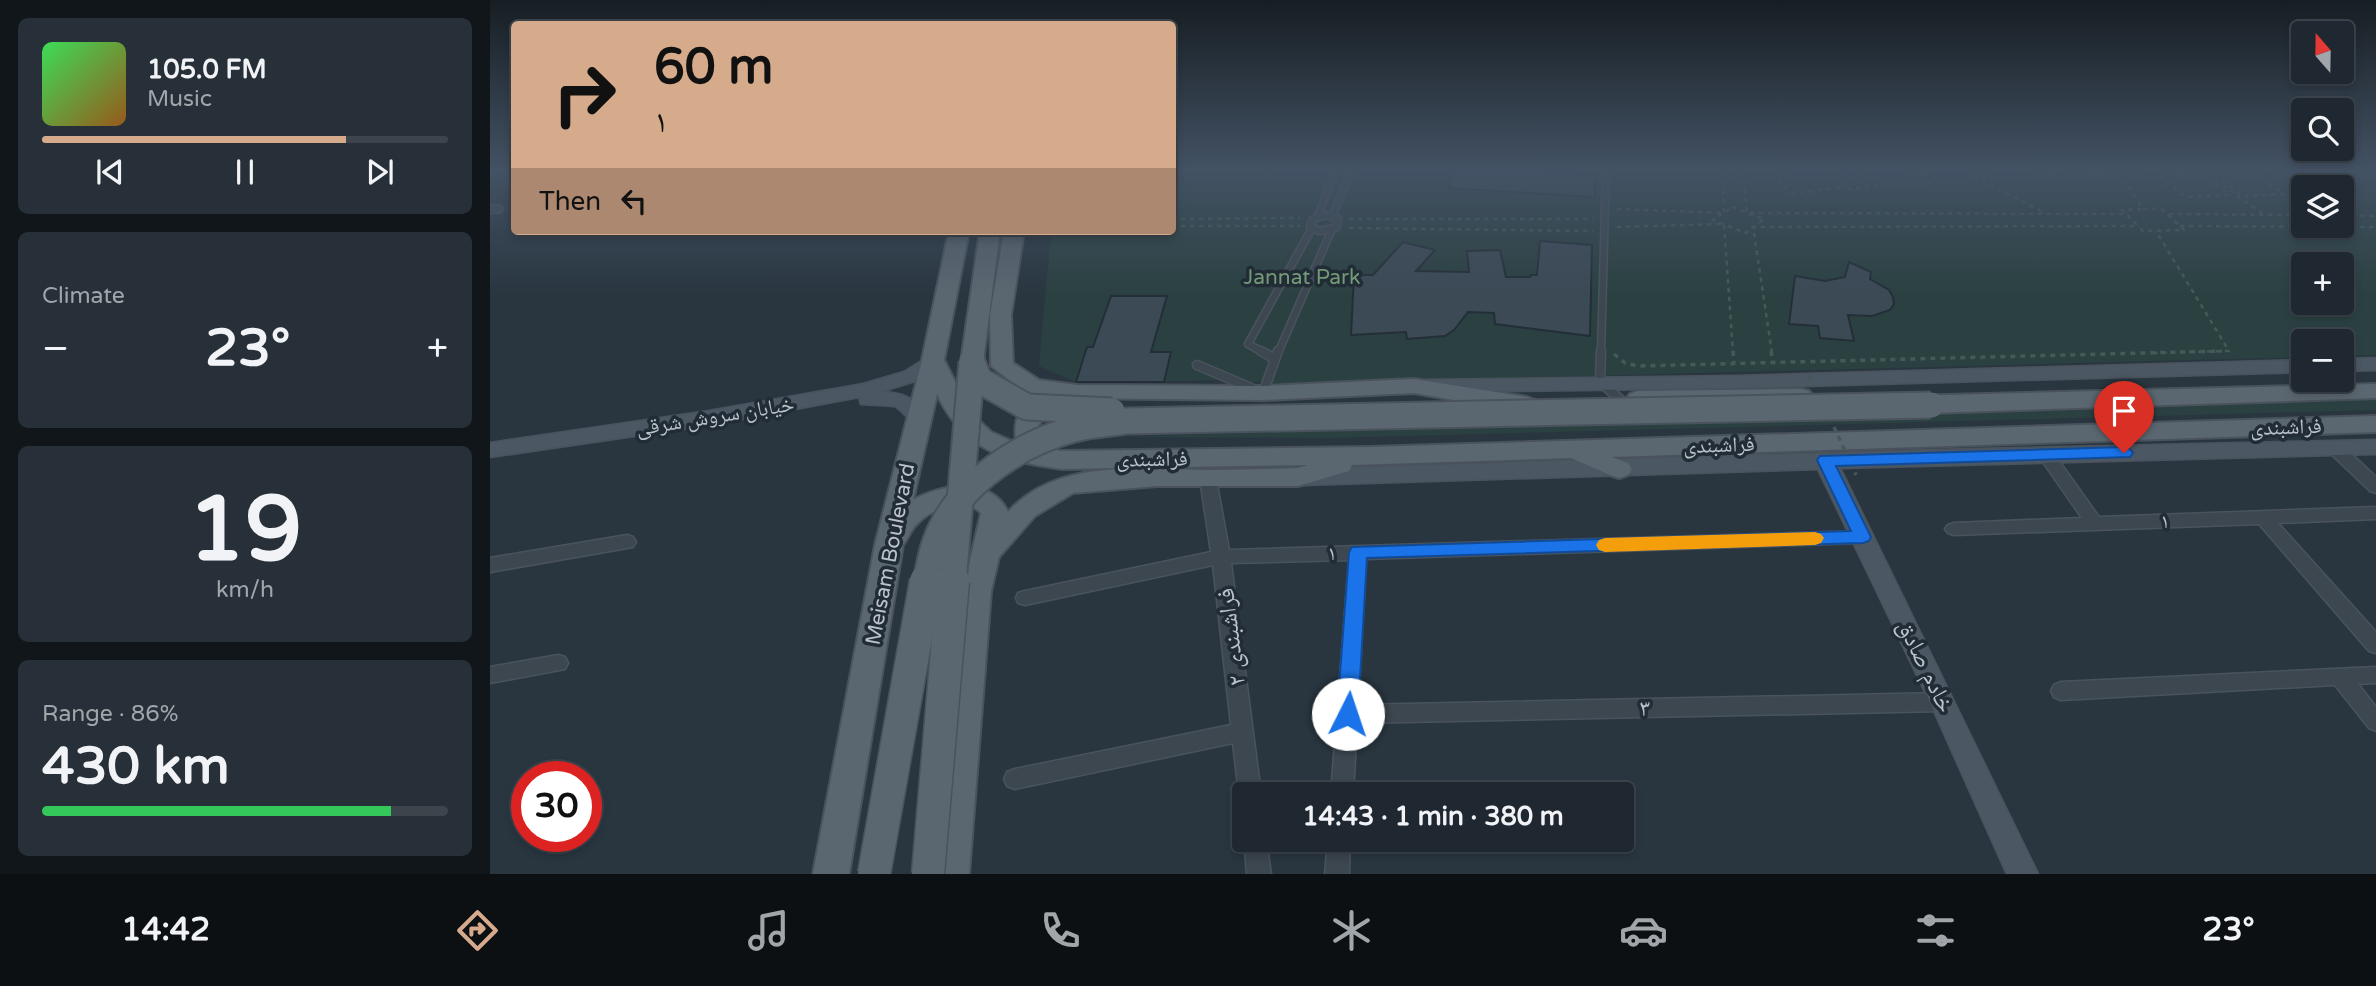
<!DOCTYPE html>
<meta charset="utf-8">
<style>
:root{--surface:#1f2830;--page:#273038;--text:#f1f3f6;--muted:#a1a6ab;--line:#3c444c;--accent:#d6ab8b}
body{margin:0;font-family:"Varela Round","Noto Naskh Arabic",sans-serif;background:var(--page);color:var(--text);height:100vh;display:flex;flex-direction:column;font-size:26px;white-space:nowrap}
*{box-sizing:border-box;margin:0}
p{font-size:23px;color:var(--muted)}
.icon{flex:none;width:38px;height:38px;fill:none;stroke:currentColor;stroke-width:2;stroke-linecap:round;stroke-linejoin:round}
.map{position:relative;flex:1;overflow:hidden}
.side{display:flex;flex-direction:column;gap:18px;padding:18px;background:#11161a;width:490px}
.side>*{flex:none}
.guide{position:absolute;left:21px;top:21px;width:665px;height:214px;border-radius:7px;box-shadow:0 4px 10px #0003,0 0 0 2px var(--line);background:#d6ab8b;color:#111;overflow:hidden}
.needle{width:46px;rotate:340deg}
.buttons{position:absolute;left:1801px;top:21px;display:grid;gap:14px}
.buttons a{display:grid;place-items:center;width:63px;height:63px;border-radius:7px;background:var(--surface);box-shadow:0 4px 10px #0003,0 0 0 2px var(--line);font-size:35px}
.speed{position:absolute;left:21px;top:761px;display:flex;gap:14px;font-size:35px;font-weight:700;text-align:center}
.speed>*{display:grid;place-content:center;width:91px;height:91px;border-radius:50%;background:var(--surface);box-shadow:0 4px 10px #0003,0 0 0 2px var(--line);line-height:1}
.speed .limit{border:10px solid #d22;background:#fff;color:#111}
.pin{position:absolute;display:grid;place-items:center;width:60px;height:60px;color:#fff;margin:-72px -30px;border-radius:50% 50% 50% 0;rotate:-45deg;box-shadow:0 0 7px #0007}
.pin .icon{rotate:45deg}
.me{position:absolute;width:77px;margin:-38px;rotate:4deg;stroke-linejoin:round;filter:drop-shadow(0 0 5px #0008)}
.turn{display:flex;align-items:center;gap:24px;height:147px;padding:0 28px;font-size:32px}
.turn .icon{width:91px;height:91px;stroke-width:2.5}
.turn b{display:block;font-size:49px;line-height:60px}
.then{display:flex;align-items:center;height:66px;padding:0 28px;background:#0003;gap:14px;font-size:26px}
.big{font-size:52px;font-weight:700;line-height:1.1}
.side .card{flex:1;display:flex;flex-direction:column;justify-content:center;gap:10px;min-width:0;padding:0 24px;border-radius:10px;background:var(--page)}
.side .dial{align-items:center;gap:0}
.dial b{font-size:91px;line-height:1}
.song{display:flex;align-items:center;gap:21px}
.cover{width:84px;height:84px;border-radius:10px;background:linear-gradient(135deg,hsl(130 70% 55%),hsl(30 70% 35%))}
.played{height:7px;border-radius:4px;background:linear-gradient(90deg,var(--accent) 75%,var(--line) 75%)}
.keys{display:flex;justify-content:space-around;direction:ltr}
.heat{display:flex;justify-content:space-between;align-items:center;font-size:38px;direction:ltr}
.charge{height:10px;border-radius:5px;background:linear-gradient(90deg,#34c759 86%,var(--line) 0)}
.trip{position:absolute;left:742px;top:782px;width:402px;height:70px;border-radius:7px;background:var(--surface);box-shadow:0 4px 10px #0003,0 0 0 2px var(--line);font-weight:700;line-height:70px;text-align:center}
.tab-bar{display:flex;height:112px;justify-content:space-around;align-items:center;background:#0c1013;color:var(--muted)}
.tab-bar .icon{width:49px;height:49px}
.tab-bar .active{color:var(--accent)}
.tab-bar b{font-size:32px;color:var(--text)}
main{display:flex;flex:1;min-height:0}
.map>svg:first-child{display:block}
.green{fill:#2b4141;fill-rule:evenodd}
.building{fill:#3c4a56;stroke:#242e38;stroke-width:2}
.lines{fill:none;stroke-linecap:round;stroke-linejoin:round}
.lane-far1-casing{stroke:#4a535d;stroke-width:9}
.lane-casing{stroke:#4a535d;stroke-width:11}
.street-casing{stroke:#4a535d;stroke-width:3}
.secondary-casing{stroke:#4a535d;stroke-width:3}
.primary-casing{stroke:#4a535d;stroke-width:4}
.path-far1{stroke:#445958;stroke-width:2.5;stroke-dasharray:4.5 4.5;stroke-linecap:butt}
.path{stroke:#445958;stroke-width:3.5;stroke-dasharray:5 5;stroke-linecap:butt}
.lane-far1{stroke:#3d4750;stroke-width:6}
.lane{stroke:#3d4750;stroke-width:8}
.street{fill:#3d4750;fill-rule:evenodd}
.secondary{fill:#4b5763;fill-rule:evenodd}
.primary{fill:#5b6770;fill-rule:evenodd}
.primary-bridge-far1-casing{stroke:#4a535d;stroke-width:29;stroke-linecap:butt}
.primary-bridge-casing{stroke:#4a535d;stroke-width:35;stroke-linecap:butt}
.path-bridge{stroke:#445958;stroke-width:3.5;stroke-dasharray:5 5;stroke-linecap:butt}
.primary-bridge-far1{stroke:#5b6770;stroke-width:25}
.primary-bridge{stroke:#5b6770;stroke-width:32}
.route{fill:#1a73e8;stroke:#114b97;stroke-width:2}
.slow{fill:#f59e0b}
.labels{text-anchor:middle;stroke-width:7;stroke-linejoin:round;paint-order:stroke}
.park-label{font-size:21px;fill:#739977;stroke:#222c36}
.street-label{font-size:21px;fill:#bac2ca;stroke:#222c36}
.near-street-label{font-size:24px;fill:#bac2ca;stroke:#222c36}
</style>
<main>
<section class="side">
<div class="card">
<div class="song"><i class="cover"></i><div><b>105.0 FM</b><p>Music</p></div></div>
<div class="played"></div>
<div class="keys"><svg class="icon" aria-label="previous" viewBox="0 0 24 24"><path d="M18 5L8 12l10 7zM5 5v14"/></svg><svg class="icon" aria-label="pause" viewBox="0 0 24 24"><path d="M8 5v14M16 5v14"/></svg><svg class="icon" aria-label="next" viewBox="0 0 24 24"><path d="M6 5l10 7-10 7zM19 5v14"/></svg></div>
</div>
<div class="card"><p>Climate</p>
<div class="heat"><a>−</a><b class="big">23°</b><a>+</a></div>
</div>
<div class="card dial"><b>19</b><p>km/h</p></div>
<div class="card"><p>Range · 86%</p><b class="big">430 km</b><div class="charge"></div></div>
</section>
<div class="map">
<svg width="1886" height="874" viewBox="0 0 1886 874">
<rect width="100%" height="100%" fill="#293640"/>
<g class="green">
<path d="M683 171H1886V355L1852 356V341H1813V357L795 384 731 380 588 383 549 366 561 231H682ZM1813 187H1852V226H1813ZM1813 264H1852V303H1813Z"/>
<path d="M1886 399V410L836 438 629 437Z"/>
</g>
<g class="building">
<path d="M963 171 1105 175V197L959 188Z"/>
<path d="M1050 241 1102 245 1100 336 1005 324 1004 313 978 312 964 330 955 336 917 339 916 332 861 335 864 275H883L913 242 945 250 926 271 979 272 977 251 1010 250 1016 277H1040L1041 275H1047Z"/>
<path d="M1359 262 1381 272 1380 279 1399 290 1403 297 1404 304 1400 310 1382 316 1358 315 1364 341 1330 338 1328 326 1299 324 1305 276 1335 281 1355 277Z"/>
<path d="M621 296H677L661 352H681L674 382H586L597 347H603Z"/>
</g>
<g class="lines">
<g class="lane-far1-casing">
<g id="lane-far1">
<path d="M836 215 848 219 846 228 829 231 820 226 823 219Z"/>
<path d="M828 216 845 171"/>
<path d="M842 216 862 171"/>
<path d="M774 353 758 344 822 228"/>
<path d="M788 353 842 229"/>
<path d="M1111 353 1116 171"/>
</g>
</g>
<g class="lane-casing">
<g id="lane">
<path d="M771 351 785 359"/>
<path d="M1111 351 1110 382 1131 400"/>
<path d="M707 365 773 393 788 351"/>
</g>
</g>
<g class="street-casing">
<g id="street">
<path d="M0 205 11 206 13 209 11 212 0 213Z"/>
<path d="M1845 443 1851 444 1886 477V493L1880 491 1839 452 1837 448 1839 444Z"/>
<path d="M1556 450 1562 451 1609 517 1886 507V519L1788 523 1886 632V653L1879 651 1769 524 1464 535 1458 533 1455 529 1458 525 1464 523 1592 518 1548 455Z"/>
<path d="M718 473 726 479 739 550 1373 531 1379 532 1382 537 1379 542 1373 543 876 559 868 705 1453 693 1460 696 1463 702 1460 708 1453 711 867 723 863 794H841L859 560 741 563 771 794H754V802L752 801 749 794 743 743 525 789 517 786 514 779 517 772 525 769 741 725 723 565 535 605 528 603 526 598 528 593 535 591 721 552 710 479Z"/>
<path d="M137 535 143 537 146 542 143 547 0 572V558Z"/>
<path d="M68 655 75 657 78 663 75 669 0 683V667Z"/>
<path d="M1886 667V683L1868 684 1886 707V731L1879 728 1845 685 1571 700 1564 697 1561 691 1564 685 1571 682Z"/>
<path d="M754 839 776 840 781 874H757Z"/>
<path d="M838 840H860L859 874H835Z"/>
</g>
</g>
<g class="secondary-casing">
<g id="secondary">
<path d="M443 354 453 360 428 380 390 392C412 392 426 398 438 417L435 422C420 426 417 414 405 406L371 404 369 397 219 425 0 457V443L219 411 373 384 414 372Z"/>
<path d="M1886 358V370L1852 371V359Z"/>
<path d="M1813 360V372L1247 388 937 392 930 390 927 386 930 382 937 380 1247 376Z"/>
<path d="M1886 440V454L1350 468 1548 874H1517L1440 702 1328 469 813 485 805 482 802 477 805 472 813 469 1442 450Z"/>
</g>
</g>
<g class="primary-casing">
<g id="primary">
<path d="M459 231H479L454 360 481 413 501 432 526 443C524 415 526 413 553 395L535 392 501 366 500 315 514 231H534L521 315 523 363 549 380 587 385 773 386 924 379 1037 397 1045 400 1049 405 1045 410 1037 413 924 393 773 400 572 398 570 405C560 413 535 428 553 443 557 447 564 447 569 451L880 447 1886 416V432L1122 457 1138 463 1142 469 1138 475 1129 478 1120 475 1081 458 862 465 859 471 808 486H667L583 493 545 516 509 557 501 591 479 874H443L473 591 491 513C473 495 440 509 425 526 420 532 417 540 413 545L359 874H323L385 545 432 360ZM447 394C473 450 514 461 572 469L818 465 808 468C778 469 747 470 717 470 651 469 567 458 518 512 501 476 451 484 423 500Z"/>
<path d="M490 231H510L493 362 490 367H474L471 362Z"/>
<path d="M1886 384V398L1441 413 1412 409 1408 404 1412 399 1420 396Z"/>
<path d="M1311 389 1319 391 1323 396 1319 401 1148 407 1140 404 1136 399 1140 394 1148 391Z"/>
</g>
</g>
<g class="path-far1">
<path d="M1253 171 1257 213 1636 214"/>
<path d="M1295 171 1290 183 1303 193 1355 187"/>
<path d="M1349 171 1354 180"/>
<path d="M1371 171 1382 185"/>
<path d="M1414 171 1419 176 1437 175 1433 171"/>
<path d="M1478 171 1488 181"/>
<path d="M1487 171 1503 186 1553 212"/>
<path d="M1499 171 1508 180"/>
<path d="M1541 171 1545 175 1563 174 1560 171"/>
<path d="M1629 171 1653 209"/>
<path d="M1710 171H1714L1774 215"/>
<path d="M1824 171 1847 187"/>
<path d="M1845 171H1878"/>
<path d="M1782 172 1813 193"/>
<path d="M1784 172 1805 171"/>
<path d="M1764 173 1794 194 1753 196 1724 174Z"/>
<path d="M1875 173 1886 180"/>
<path d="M1710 174 1739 195 1696 197 1668 176Z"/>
<path d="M1370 179 1377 188 1356 189 1350 180Z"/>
<path d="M1375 186 1681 171"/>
<path d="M1242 207 1274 219 1256 233 1223 220Z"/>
<path d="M1127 209 1234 213 1232 171"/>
<path d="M1653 209H1672L1694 230 1653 231 1632 210Z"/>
<path d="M1679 214 1813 215"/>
<path d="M1852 215 1886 216"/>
<path d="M682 219 810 218"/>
<path d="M859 219H1103"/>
<path d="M682 226H810"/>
<path d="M1690 226 1886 227"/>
<path d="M1127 227 1234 224 1243 353"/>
<path d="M859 228 1103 231"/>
<path d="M1282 353 1263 227 1649 226"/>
<path d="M1663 353 1739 351 1666 231"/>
</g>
<g class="path">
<path d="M1243 351 1244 363"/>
<path d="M1281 351 1283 362"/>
<path d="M1124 354 1135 363 1148 366 1732 351"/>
</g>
<use href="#lane-far1" class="lane-far1"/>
<use href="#lane" class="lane"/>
<use href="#street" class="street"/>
<use href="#secondary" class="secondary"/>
<use href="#primary" class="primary"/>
<g class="primary-bridge-far1-casing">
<g id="primary-bridge-far1">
<path d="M482 362 489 380 537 407 622 411"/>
<path d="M436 583C439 565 442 548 450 531 473 481 531 443 584 429 601 424 619 424 637 421L1441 405"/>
<path d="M463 583 482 362"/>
</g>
</g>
<g class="primary-bridge-casing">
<g id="primary-bridge">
<path d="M384 874 436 581"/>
<path d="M438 874 463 581"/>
</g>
</g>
<g class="path-bridge">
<path d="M1319 375 1324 385"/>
<path d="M1344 427 1366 475"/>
</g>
<use href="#primary-bridge-far1" class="primary-bridge-far1"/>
<use href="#primary-bridge" class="primary-bridge"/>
</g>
<linearGradient id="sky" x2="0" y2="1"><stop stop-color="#171e23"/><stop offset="0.58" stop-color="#435264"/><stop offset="1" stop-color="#435264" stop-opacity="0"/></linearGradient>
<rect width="1886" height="294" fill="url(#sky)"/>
<path class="route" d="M1634 447 1640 449 1643 453 1640 457 1346 466 1381 537 1379 541 1373 543 877 558 868 714 865 721 858 723 850 721 847 714 859 552 862 547 1361 531 1327 460 1330 456Z"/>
<path class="slow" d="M1325 532 1331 534 1334 538 1331 543 1325 545 1115 552 1109 550 1106 545 1109 540 1115 538Z"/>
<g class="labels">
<g class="park-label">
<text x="812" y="284">Jannat Park</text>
</g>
<g class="street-label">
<text transform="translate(225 416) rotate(-9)" y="7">خیابان سروش شرقی</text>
<text transform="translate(1796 427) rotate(-2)" y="7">فراشبندی</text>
<text transform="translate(1229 445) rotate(-2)" y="7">فراشبندی</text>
<text transform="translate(662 459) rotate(-1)" y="7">فراشبندی</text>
<text transform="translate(1675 521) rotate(-2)" y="7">۱</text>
<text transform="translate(842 553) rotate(-2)" y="7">۱</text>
<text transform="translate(400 554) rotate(-79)" y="7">Meisam Boulevard</text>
</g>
<g class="near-street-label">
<text transform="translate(741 637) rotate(-97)" y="8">۲ فراشبندی</text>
<text transform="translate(1436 666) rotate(64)" y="8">خادم صادق</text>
<text transform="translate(1155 708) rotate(-1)" y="8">۳</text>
</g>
</g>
</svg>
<div class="buttons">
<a><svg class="needle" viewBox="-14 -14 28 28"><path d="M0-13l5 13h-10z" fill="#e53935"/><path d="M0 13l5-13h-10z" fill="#a1a6ab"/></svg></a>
<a><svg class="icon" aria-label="search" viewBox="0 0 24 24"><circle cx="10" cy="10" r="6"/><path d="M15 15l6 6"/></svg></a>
<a><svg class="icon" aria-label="layers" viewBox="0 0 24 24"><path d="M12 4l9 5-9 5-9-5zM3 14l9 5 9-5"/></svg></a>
<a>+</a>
<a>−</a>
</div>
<div class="speed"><div class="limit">30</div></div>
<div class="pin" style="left:1634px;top:453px;background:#d93025"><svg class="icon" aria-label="arrive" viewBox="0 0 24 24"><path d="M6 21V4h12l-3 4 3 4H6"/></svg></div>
<svg class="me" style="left:858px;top:714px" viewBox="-20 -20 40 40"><circle r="19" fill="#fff"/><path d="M0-13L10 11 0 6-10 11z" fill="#1a73e8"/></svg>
<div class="trip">14:43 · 1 min · 380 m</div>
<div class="guide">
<div class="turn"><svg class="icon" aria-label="right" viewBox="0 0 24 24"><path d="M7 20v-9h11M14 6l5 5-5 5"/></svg><div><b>60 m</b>۱</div></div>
<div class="then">Then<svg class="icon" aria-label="left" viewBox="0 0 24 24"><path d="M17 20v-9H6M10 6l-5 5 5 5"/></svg></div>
</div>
</div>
</main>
<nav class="tab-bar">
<b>14:42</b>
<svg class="icon active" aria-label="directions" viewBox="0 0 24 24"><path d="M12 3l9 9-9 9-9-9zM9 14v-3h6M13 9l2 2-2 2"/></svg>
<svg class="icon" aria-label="music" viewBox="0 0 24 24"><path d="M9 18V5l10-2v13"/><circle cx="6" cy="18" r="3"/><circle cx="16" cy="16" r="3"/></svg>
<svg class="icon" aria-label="phone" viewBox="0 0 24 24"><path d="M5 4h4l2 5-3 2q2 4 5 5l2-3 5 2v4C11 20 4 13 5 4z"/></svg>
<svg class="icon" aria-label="climate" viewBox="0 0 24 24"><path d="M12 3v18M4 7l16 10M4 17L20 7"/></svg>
<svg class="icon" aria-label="car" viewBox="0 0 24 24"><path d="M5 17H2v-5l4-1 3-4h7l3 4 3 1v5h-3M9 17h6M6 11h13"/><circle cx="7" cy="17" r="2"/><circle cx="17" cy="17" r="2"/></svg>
<svg class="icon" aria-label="filters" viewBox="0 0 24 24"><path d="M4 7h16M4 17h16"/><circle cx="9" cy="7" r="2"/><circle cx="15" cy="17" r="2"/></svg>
<b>23°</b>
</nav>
